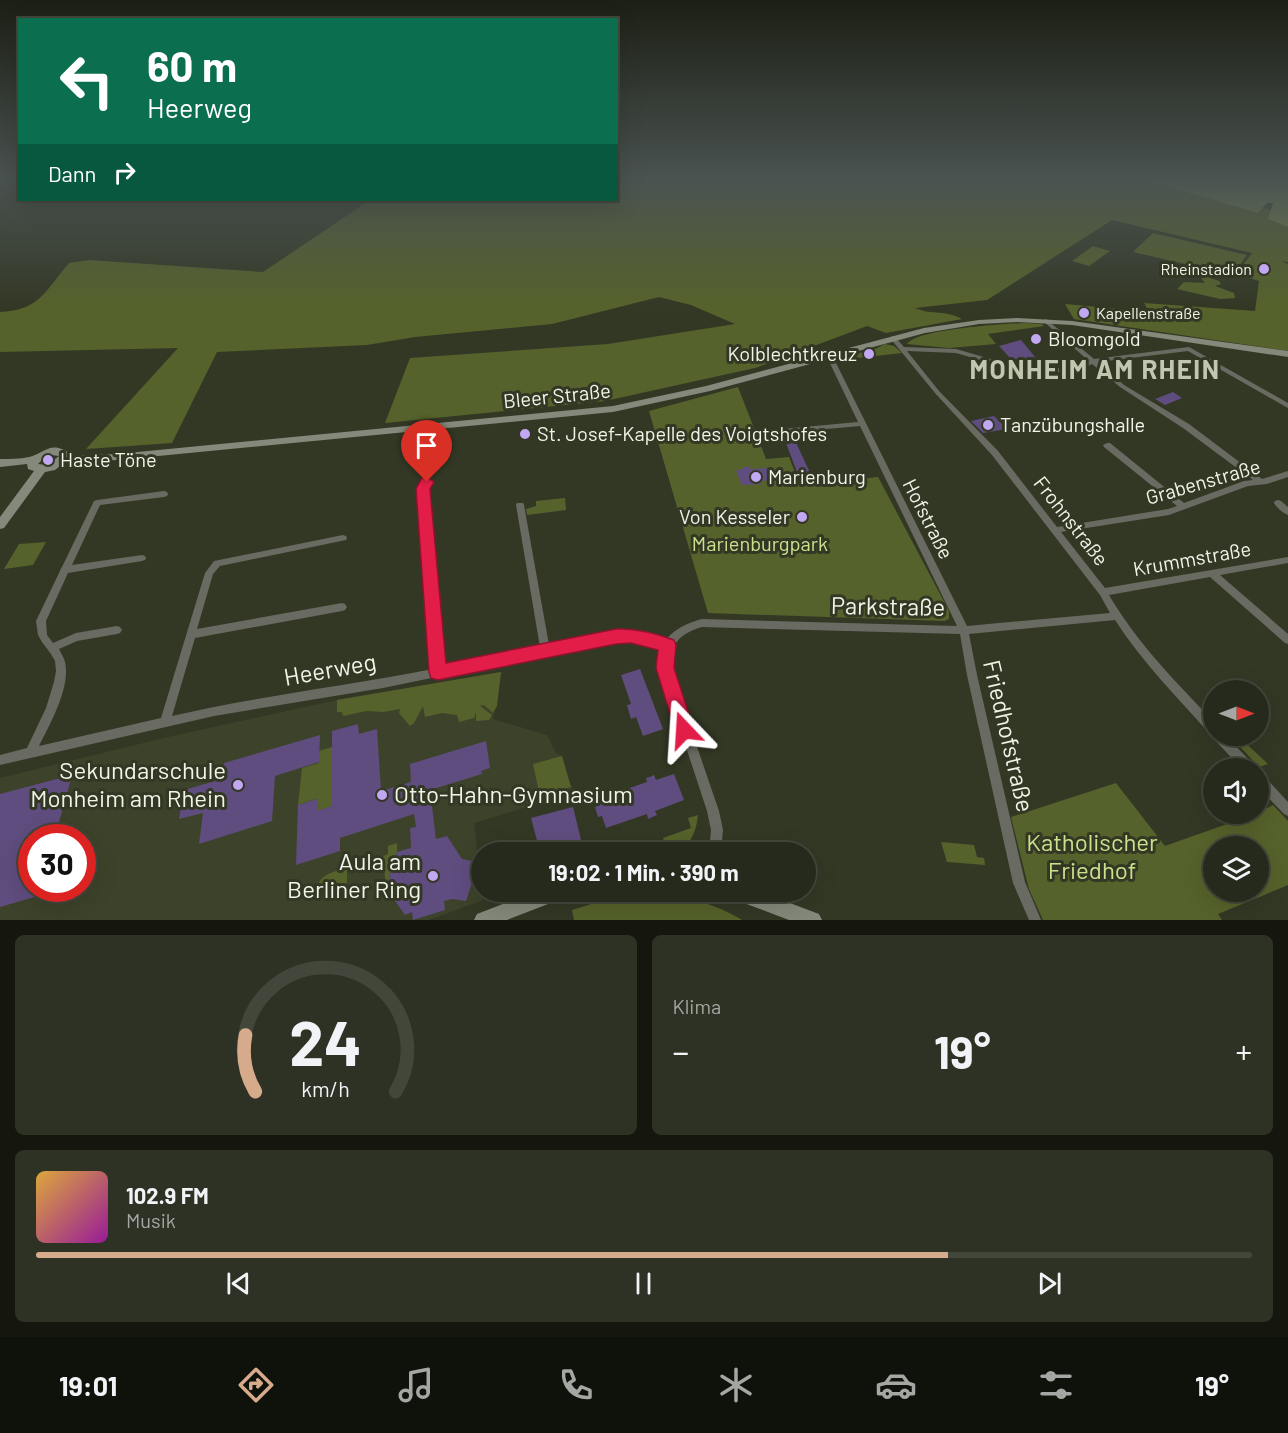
<!DOCTYPE html>
<html lang="de">
<meta charset="utf-8">
<style>
:root{--surface:#262a1c;--page:#2e3225;--text:#f1f3f6;--muted:#a4a7a3;--line:#42463b;--accent:#d6ab8b}
body{margin:0;font-family:Barlow,sans-serif;background:var(--page);color:var(--text);height:100vh;display:flex;flex-direction:column;font-size:22px;white-space:nowrap}
*{box-sizing:border-box;margin:0}
p{font-size:20px;color:var(--muted)}
.icon{flex:none;width:33px;height:33px;fill:none;stroke:currentColor;stroke-width:2;stroke-linecap:round;stroke-linejoin:round}
.map{position:relative;height:920px;overflow:hidden}
.drawer{display:flex;flex-direction:column;gap:15px;padding:15px;background:#15170f;flex:1}
.drawer>*{flex:none}
.guide{position:absolute;left:18px;top:18px;width:600px;height:183px;border-radius:0px;box-shadow:0 6px 24px #0002,0 0 0 2px var(--line);background:#0b6e4f;color:#fff;overflow:hidden}
.needle{width:39px;rotate:90deg}
.tools{position:absolute;left:1203px;top:680px;display:grid;gap:12px}
.tools a{display:grid;place-items:center;width:66px;height:66px;border-radius:50%;background:var(--surface);box-shadow:0 6px 24px #0002,0 0 0 2px var(--line);font-size:30px}
.speed{position:absolute;left:18px;top:824px;display:flex;gap:12px;font-size:30px;font-weight:700;text-align:center}
.speed>*{display:grid;place-content:center;width:78px;height:78px;border-radius:50%;background:var(--surface);box-shadow:0 6px 24px #0002,0 0 0 2px var(--line);line-height:1}
.speed .limit{border:9px solid #d22;background:#fff;color:#111}
.pin{position:absolute;display:grid;place-items:center;width:51px;height:51px;color:#fff;margin:-62px -26px;border-radius:50% 50% 50% 0;rotate:-45deg;box-shadow:0 0 6px #0007}
.pin .icon{rotate:45deg}
.me{position:absolute;width:66px;margin:-33px;rotate:340deg;stroke-linejoin:round;filter:drop-shadow(0 0 4px #0008)}
.turn{display:flex;align-items:center;gap:21px;height:126px;padding:0 30px;font-size:27px}
.turn .icon{width:78px;height:78px;stroke-width:2.5}
.turn b{display:block;font-size:42px;line-height:51px}
.then{display:flex;align-items:center;height:57px;padding:0 30px;background:#0003;gap:12px;font-size:22px}
.big{font-size:45px;font-weight:700;line-height:1.1}
.drawer .card{flex:1;display:flex;flex-direction:column;justify-content:center;gap:9px;min-width:0;padding:0 21px;border-radius:9px;background:var(--page)}
.drawer .dial{align-items:center;gap:0}
.dial svg{height:156px;overflow:visible;fill:none;stroke:var(--line);stroke-width:7;stroke-linecap:round;text-anchor:middle}
.dial text{fill:var(--text);stroke:none}
.song{display:flex;align-items:center;gap:18px}
.cover{width:72px;height:72px;border-radius:9px;background:linear-gradient(135deg,hsl(40 70% 55%),hsl(300 70% 35%))}
.played{height:6px;border-radius:3px;background:linear-gradient(90deg,var(--accent) 75%,var(--line) 75%)}
.keys{display:flex;justify-content:space-around;direction:ltr}
.heat{display:flex;justify-content:space-between;align-items:center;font-size:33px;direction:ltr}
.drawer .tiles{flex:1;display:grid;gap:15px;grid-template-columns:1fr 1fr}
.card:last-child{grid-column:span 2}
.trip{position:absolute;left:471px;top:842px;width:345px;height:60px;border-radius:30px;background:var(--surface);box-shadow:0 6px 24px #0002,0 0 0 2px var(--line);font-weight:700;line-height:60px;text-align:center}
.menu{display:flex;height:96px;justify-content:space-around;align-items:center;background:#0f110b;color:var(--muted)}
.menu .icon{width:42px;height:42px}
.menu .current{color:var(--accent)}
.menu b{font-size:27px;color:var(--text)}
.map>svg:first-child{display:block}
.built{fill:#3d432a;fill-rule:evenodd}
.green{fill:#56622b;fill-rule:evenodd}
.water{fill:#78864d}
.building{fill:#5f4d7f}
.lines{fill:none;stroke-linecap:round;stroke-linejoin:round}
.street{fill:#696b62;fill-rule:evenodd}
.secondary{fill:#85897b;fill-rule:evenodd}
.route{fill:#e11d48;stroke:#92132f;stroke-width:1.5}
.poi-dot{fill:#c2a8f2;stroke:#333825;stroke-width:2}
.labels{text-anchor:middle;stroke-width:6;stroke-linejoin:round;paint-order:stroke}
.far-poi-label{font-size:16px;fill:#f1f5e9;stroke:#333825;text-anchor:end}
.poi-label{font-size:20px;fill:#f1f5e9;stroke:#333825;text-anchor:start}
.street-label{font-size:20px;fill:#f1f5e9;stroke:#333825}
.park-label{font-size:20px;fill:#cce18c;stroke:#333825}
.near-street-label{font-size:24px;fill:#f1f5e9;stroke:#333825}
.near-poi-label{font-size:24px;fill:#f1f5e9;stroke:#333825;text-anchor:end}
.near-park-label{font-size:24px;fill:#cce18c;stroke:#333825}
.district-label{font-size:26px;font-weight:bold;letter-spacing:1.5px;fill:#c0c6b0;stroke:#333825}
</style>
<div class="map">
<svg width="1288" height="920" viewBox="0 0 1288 920">
<rect width="100%" height="100%" fill="#333825"/>
<path class="built" d="M501 672 493 719 547 735 556 753 562 756 570 784 576 792 474 823 483 900 429 920H0V778L168 737 337 700ZM32 837H82V888H32Z"/>
<g class="green">
<path d="M617 179H1176L1288 216V262L1281 261 1288 264V351L1074 319 1065 304 1155 312 1154 310H1163L1147 308 1144 303 1255 311 1259 281 1236 274 1252 253 1112 220 987 300 915 308C934 316 944 309 962 319L886 333 867 326 755 368 605 401 385 423 410 358 608 344 735 324 691 305 659 297 552 324 415 337 367 345 217 352 172 443 86 449 178 348 0 352V312C40 310 45 291 69 263L89 260 263 272 370 200H616Z"/>
<path d="M1153 233 1247 255 1233 275 1133 252Z"/>
<path d="M1093 246 1110 251 1089 266 1072 261Z"/>
<path d="M1207 277 1219 281 1221 284 1215 286 1234 293 1235 298 1220 299 1177 289 1184 282 1205 283 1201 278Z"/>
<path d="M1025 323 1041 324 1044 326 988 334 996 344 949 348 907 344C918 329 1004 324 1025 323Z"/>
<path d="M885 344 894 346 902 353 840 360 837 357 871 351Z"/>
<path d="M738 387 766 459 789 457 800 485 878 477 949 611V619L944 621 708 613 649 411Z"/>
<path d="M565 498 566 510 527 515 526 509 536 506V501Z"/>
<path d="M46 542 33 565 4 569 19 544Z"/>
<path d="M501 672 497 706 493 713 484 705 480 706 492 715 489 720 476 721V712L474 718 459 722 457 715 442 713 425 717 423 706 414 723 410 726 399 713 400 709 384 712 366 711 343 716 342 712H337V700Z"/>
<path d="M1229 735H1237L1268 764 1259 767Z"/>
<path d="M332 747V806L317 811 316 799 298 805 302 768 319 763V751Z"/>
<path d="M562 756 571 787 540 797 533 764Z"/>
<path d="M1116 783 1165 846 1258 813 1273 805 1288 821V885L1218 914 1222 920H1043L1029 889 1011 817ZM1214 846H1258V891H1214Z"/>
<path d="M698 815C696 833 689 852 668 852L663 838 691 828 688 818Z"/>
<path d="M941 842 974 845 977 857 984 858 985 865 947 862Z"/>
<path d="M397 843V852L386 888 383 856 388 854V846Z"/>
<path d="M347 868V883L317 892C316 875 333 872 347 868Z"/>
<path d="M643 893C677 894 713 902 742 920H574L572 910 611 898Z"/>
</g>
<path class="water" d="M1141 179H1288V227L1268 219 1273 203H1267L1258 213Z"/>
<g class="building">
<path d="M1021 340 1035 357 1028 358 1031 362 1021 363 1017 359H1011L999 346Z"/>
<path d="M1173 392 1182 398 1165 405 1155 399Z"/>
<path d="M994 416 1007 429 983 433 971 421Z"/>
<path d="M792 434 813 479 815 483 802 485 783 435Z"/>
<path d="M749 466 750 469 770 468 774 480 761 481 762 484 742 485 736 471Z"/>
<path d="M640 669 663 729 643 736 636 717 631 719 627 705 631 704 621 675Z"/>
<path d="M358 724 359 734 377 729 381 791 411 782 410 764 486 741 490 768 481 771 482 774 430 790 436 839 447 836 462 859 479 862 466 901 452 899 444 901 445 910 413 920 412 912 405 915 386 888 397 852 411 848 410 828 416 827 414 814 340 838V851L296 865 298 805 317 799V811L332 806V731Z"/>
<path d="M320 735 319 762 275 776 272 821 199 844 203 813 179 819 184 790 222 779 224 763Z"/>
<path d="M674 774 684 800 655 811 657 815 648 819 647 814 606 828 602 816 598 817 595 807 600 805 598 799 647 782 646 778 650 777 654 775 656 780Z"/>
<path d="M72 775 55 837H32V888H41L38 896 0 907V794Z"/>
<path d="M573 807 584 852H540L531 818Z"/>
</g>
<g class="lines">
<g class="street">
<path d="M1046 319 1094 359 1189 347 1288 403V408L1286 407 1188 351 1098 362 1124 385 1189 424 1262 479 1288 471V477L1267 484 1248 486 1169 515 1061 532 1105 588 1288 557V563L1220 575 1288 634V644L1285 643 1210 577 1109 595C1137 643 1176 682 1214 722V735H1225L1253 764 1255 768H1241L1214 739 1213 735 1210 734C1177 697 1142 662 1115 620L969 634 977 675 1025 882 1041 920H1029L1013 883 967 675 960 634 702 627C679 634 670 644 670 668L719 811 723 830 721 852H709L711 830 707 811 660 668V659L663 648 631 640H616L383 688 214 716 0 765V755L27 748 46 708 54 682 56 671 55 661 51 654 42 642 38 635 36 621 60 571V570L62 567 93 503 94 501 97 500 164 491 167 492 168 494 167 496 164 497 100 505 72 565 142 555 145 556 146 558 145 560 142 561 68 573 46 621 47 635 53 643 76 633 117 626 120 627 122 630 120 633 117 634 77 641 59 649C61 653 64 658 65 662 71 687 50 724 39 746L161 718 205 573 214 561 343 535 346 536 347 538 346 540 220 566 213 574 197 629 342 603 345 604 347 607 345 610 342 611 195 638 172 716C258 696 346 686 433 669L419 489 424 480 427 479 431 482 427 489 443 667 540 647 516 505 517 503H523L524 505 549 645 616 632H631L666 640C675 628 688 623 702 619L957 626 860 426 782 433 778 431 782 429 858 422 826 355 829 353 832 355 967 626 1110 613 1100 595 992 455 935 393 890 338 893 336 895 337 904 347 956 349 1015 366 1073 369 1089 361 1044 322 1043 321ZM907 351 956 353 1015 370 1074 373 1092 364 1120 387 1183 428 1253 480 1244 481 1184 503 1110 443H1107L1103 445 1104 447 1177 506 1168 509 1057 527 998 451 939 391Z"/>
<path d="M1278 500 1281 501 1288 507V515C1283 513 1277 508 1274 503L1275 501Z"/>
<path d="M1258 773 1262 774 1288 802V816L1284 814 1258 787Z"/>
</g>
<g class="secondary">
<path d="M1017 318 1072 321 1288 351V357L1072 325 1017 322 979 324 925 333 710 391 613 412 117 460 64 463 55 470 45 472 4 528 0 529V517L34 471 28 469 27 464 0 467V459C9 459 20 459 29 457 44 454 50 440 69 453L70 456 117 454 613 406 706 386 924 328 979 320ZM51 455 59 456 47 465 38 464 43 459Z"/>
<path d="M536 891H569L566 897 507 920H474L477 914Z"/>
<path d="M725 891H758L819 914 822 920H789L728 897Z"/>
</g>
</g>
<linearGradient id="sky" x2="0" y2="1"><stop stop-color="#1c1f14"/><stop offset="0.58" stop-color="#4a5351"/><stop offset="1" stop-color="#4a5351" stop-opacity="0"/></linearGradient>
<rect width="1288" height="308" fill="url(#sky)"/>
<path class="route" d="M427 477 434 482 430 489 446 663 616 629C636 628 655 633 674 640L676 645 674 668 694 730 691 737 684 740 677 737 675 730 656 668 658 650 631 643 616 644 438 680 431 678 429 672 416 489 422 478Z"/>
<g class="poi-dot">
<circle cx="1264" cy="269" r="6"/>
<circle cx="1084" cy="313" r="6"/>
<circle cx="1036" cy="339" r="6"/>
<circle cx="869" cy="354" r="6"/>
<circle cx="988" cy="425" r="6"/>
<circle cx="525" cy="434" r="6"/>
<circle cx="48" cy="460" r="6"/>
<circle cx="756" cy="477" r="6"/>
<circle cx="802" cy="517" r="6"/>
<circle cx="238" cy="785" r="6"/>
<circle cx="382" cy="795" r="6"/>
<circle cx="433" cy="876" r="6"/>
</g>
<g class="labels">
<g class="far-poi-label">
<text x="1252" y="275">Rheinstadion</text>
<text x="1096" y="319" text-anchor="start">Kapellenstraße</text>
</g>
<g class="poi-label">
<text x="1048" y="346">Bloomgold</text>
<text x="857" y="361" text-anchor="end">Kolblechtkreuz</text>
<text x="1000" y="432">Tanzübungshalle</text>
<text x="537" y="441">St. Josef-Kapelle des Voigtshofes</text>
<text x="60" y="467">Haste Töne</text>
<text x="768" y="484">Marienburg</text>
<text x="790" y="524" text-anchor="end">Von Kesseler</text>
</g>
<g class="street-label">
<text transform="translate(557 396) rotate(-6)" y="7">Bleer Straße</text>
<text transform="translate(1203 482) rotate(-16)" y="7">Grabenstraße</text>
<text transform="translate(928 519) rotate(63)" y="7">Hofstraße</text>
<text transform="translate(1071 521) rotate(52)" y="7">Frohnstraße</text>
<text transform="translate(1192 559) rotate(-10)" y="7">Krummstraße</text>
</g>
<g class="park-label">
<text x="760" y="551">Marienburgpark</text>
</g>
<g class="near-street-label">
<text transform="translate(888 607) rotate(1)" y="8">Parkstraße</text>
<text transform="translate(330 670) rotate(-10)" y="8">Heerweg</text>
<text transform="translate(1008 736) rotate(77)" y="8">Friedhofstraße</text>
</g>
<g class="near-poi-label">
<text x="226" y="779">Sekundarschule<tspan x="226" dy="28">Monheim am Rhein</tspan></text>
<text x="394" y="803" text-anchor="start">Otto-Hahn-Gymnasium</text>
<text x="421" y="870">Aula am<tspan x="421" dy="28">Berliner Ring</tspan></text>
</g>
<g class="near-park-label">
<text x="1092" y="851">Katholischer<tspan x="1092" dy="28">Friedhof</tspan></text>
</g>
<g class="district-label">
<text x="1095" y="379">MONHEIM AM RHEIN</text>
</g>
</g>
</svg>
<div class="tools">
<a><svg class="needle" viewBox="-14 -14 28 28"><path d="M0-13l5 13h-10z" fill="#e53935"/><path d="M0 13l5-13h-10z" fill="#a4a7a3"/></svg></a>
<a><svg class="icon" aria-label="sound" viewBox="0 0 24 24"><path d="M4 9h4l5-4v14l-5-4H4zM17 9q2 3 0 6"/></svg></a>
<a><svg class="icon" aria-label="layers" viewBox="0 0 24 24"><path d="M12 4l9 5-9 5-9-5zM3 14l9 5 9-5"/></svg></a>
</div>
<div class="speed"><div class="limit">30</div></div>
<div class="pin" style="left:427px;top:482px;background:#d93025"><svg class="icon" aria-label="arrive" viewBox="0 0 24 24"><path d="M6 21V4h12l-3 4 3 4H6"/></svg></div>
<svg class="me" style="left:684px;top:730px" viewBox="-20 -20 40 40"><path d="M0-17L14 15 0 8-14 15z" fill="#e11d48" stroke="#fff" stroke-width="4"/></svg>
<div class="trip">19:02 · 1 Min. · 390 m</div>
<div class="guide">
<div class="turn"><svg class="icon" aria-label="left" viewBox="0 0 24 24"><path d="M17 20v-9H6M10 6l-5 5 5 5"/></svg><div><b>60 m</b>Heerweg</div></div>
<div class="then">Dann<svg class="icon" aria-label="right" viewBox="0 0 24 24"><path d="M7 20v-9h11M14 6l5 5-5 5"/></svg></div>
</div>
</div>
<section class="drawer">
<div class="tiles">
<div class="card dial"><svg viewBox="0 0 100 80">
<path d="M14 69A42 42 0 1 1 86 69"/>
<path d="M14 69A42 42 0 0 1 9 40" stroke="#d6ab8b"/>
<text x="50" y="56" font-size="32" font-weight="700">24</text>
<text x="50" y="72" font-size="11">km/h</text>
</svg></div>
<div class="card"><p>Klima</p>
<div class="heat"><a>−</a><b class="big">19°</b><a>+</a></div>
</div>
<div class="card">
<div class="song"><i class="cover"></i><div><b>102.9 FM</b><p>Musik</p></div></div>
<div class="played"></div>
<div class="keys"><svg class="icon" aria-label="previous" viewBox="0 0 24 24"><path d="M18 5L8 12l10 7zM5 5v14"/></svg><svg class="icon" aria-label="pause" viewBox="0 0 24 24"><path d="M8 5v14M16 5v14"/></svg><svg class="icon" aria-label="next" viewBox="0 0 24 24"><path d="M6 5l10 7-10 7zM19 5v14"/></svg></div>
</div>
</div>
</section>
<nav class="menu">
<b>19:01</b>
<svg class="icon current" aria-label="directions" viewBox="0 0 24 24"><path d="M12 3l9 9-9 9-9-9zM9 14v-3h6M13 9l2 2-2 2"/></svg>
<svg class="icon" aria-label="music" viewBox="0 0 24 24"><path d="M9 18V5l10-2v13"/><circle cx="6" cy="18" r="3"/><circle cx="16" cy="16" r="3"/></svg>
<svg class="icon" aria-label="phone" viewBox="0 0 24 24"><path d="M5 4h4l2 5-3 2q2 4 5 5l2-3 5 2v4C11 20 4 13 5 4z"/></svg>
<svg class="icon" aria-label="climate" viewBox="0 0 24 24"><path d="M12 3v18M4 7l16 10M4 17L20 7"/></svg>
<svg class="icon" aria-label="car" viewBox="0 0 24 24"><path d="M5 17H2v-5l4-1 3-4h7l3 4 3 1v5h-3M9 17h6M6 11h13"/><circle cx="7" cy="17" r="2"/><circle cx="17" cy="17" r="2"/></svg>
<svg class="icon" aria-label="filters" viewBox="0 0 24 24"><path d="M4 7h16M4 17h16"/><circle cx="9" cy="7" r="2"/><circle cx="15" cy="17" r="2"/></svg>
<b>19°</b>
</nav>
